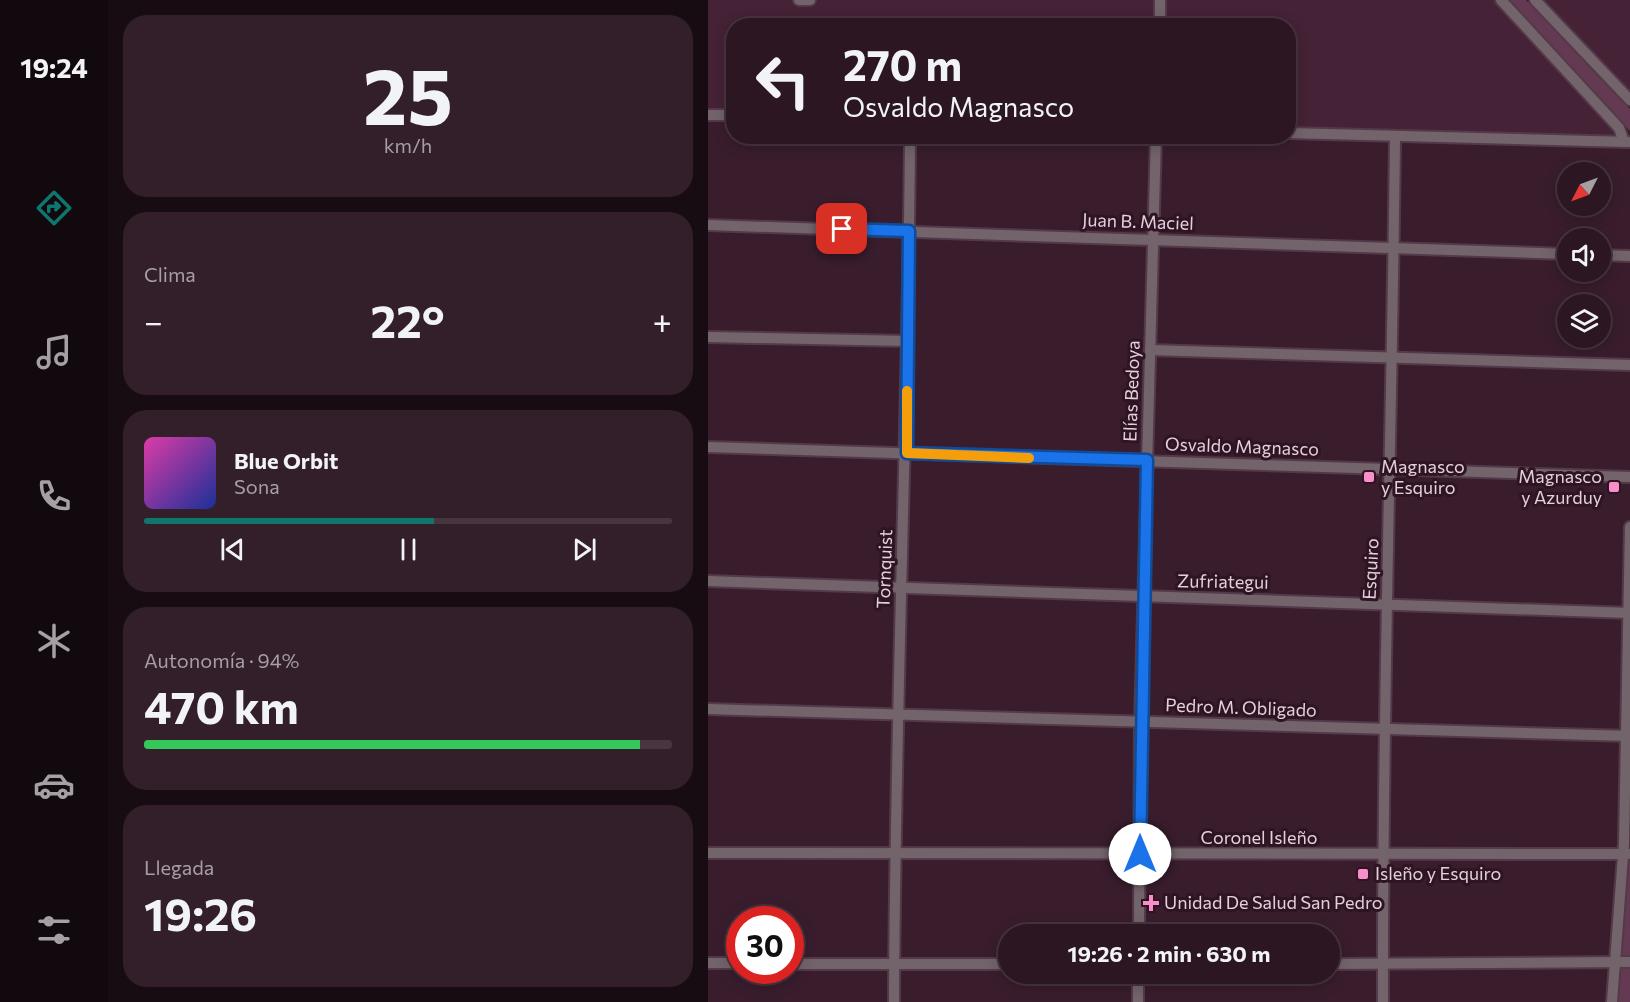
<!DOCTYPE html>
<html lang="es">
<meta charset="utf-8">
<style>
:root{--surface:#2b1622;--page:#331f2a;--text:#f1f3f6;--muted:#a69fa5;--line:#473540;--accent:#0f766e}
body{margin:0;font-family:Commissioner,sans-serif;background:var(--page);color:var(--text);height:100vh;display:flex;flex-direction:column;font-size:22px;white-space:nowrap}
*{box-sizing:border-box;margin:0}
p{font-size:20px;color:var(--muted)}
.icon{flex:none;width:33px;height:33px;fill:none;stroke:currentColor;stroke-width:2;stroke-linecap:round;stroke-linejoin:round}
.map{position:relative;flex:1;overflow:hidden}
.drawer{display:flex;flex-direction:column;gap:15px;padding:15px;background:#180c13;width:600px}
.drawer>*{flex:none}
.guide{position:absolute;left:18px;top:18px;width:570px;height:126px;border-radius:24px;box-shadow:0 3px 15px #0003,0 0 0 2px var(--line);background:#2b1622;color:var(--text);overflow:hidden}
.needle{width:39px;rotate:228deg}
.controls{position:absolute;left:849px;top:162px;display:grid;gap:12px}
.controls a{display:grid;place-items:center;width:54px;height:54px;border-radius:50%;background:var(--surface);box-shadow:0 3px 15px #0003,0 0 0 2px var(--line);font-size:30px}
.speed{position:absolute;left:18px;top:906px;display:flex;gap:12px;font-size:30px;font-weight:700;text-align:center}
.speed>*{display:grid;place-content:center;width:78px;height:78px;border-radius:50%;background:var(--surface);box-shadow:0 3px 15px #0003,0 0 0 2px var(--line);line-height:1}
.speed .limit{border:9px solid #d22;background:#fff;color:#111}
.pin{position:absolute;display:grid;place-items:center;width:51px;height:51px;color:#fff;margin:-26px;border-radius:12px;box-shadow:0 3px 9px #0006}
.me{position:absolute;width:66px;margin:-33px;rotate:0deg;stroke-linejoin:round;filter:drop-shadow(0 0 4px #0008)}
.turn{display:flex;align-items:center;gap:21px;height:126px;padding:0 18px;font-size:27px}
.turn .icon{width:78px;height:78px;stroke-width:2.5}
.turn b{display:block;font-size:42px;line-height:51px}
.big{font-size:45px;font-weight:700;line-height:1.1}
.drawer .card{flex:1;display:flex;flex-direction:column;justify-content:center;gap:9px;min-width:0;padding:0 21px;border-radius:24px;background:var(--page)}
.drawer .dial{align-items:center;gap:0}
.dial b{font-size:78px;line-height:1}
.song{display:flex;align-items:center;gap:18px}
.cover{width:72px;height:72px;border-radius:9px;background:linear-gradient(135deg,hsl(320 70% 55%),hsl(230 70% 35%))}
.played{height:6px;border-radius:3px;background:linear-gradient(90deg,var(--accent) 55%,var(--line) 55%)}
.keys{display:flex;justify-content:space-around;direction:ltr}
.heat{display:flex;justify-content:space-between;align-items:center;font-size:33px;direction:ltr}
.charge{height:9px;border-radius:4px;background:linear-gradient(90deg,#34c759 94%,var(--line) 0)}
.trip{position:absolute;left:290px;top:924px;width:342px;height:60px;border-radius:30px;background:var(--surface);box-shadow:0 3px 15px #0003,0 0 0 2px var(--line);font-weight:700;line-height:60px;text-align:center}
main{display:flex;flex:1;min-height:0}
.tab-bar{display:flex;flex-direction:column;width:108px;justify-content:space-around;align-items:center;background:#11090e;color:var(--muted)}
.tab-bar .icon{width:42px;height:42px}
.tab-bar .selected{color:var(--accent)}
.tab-bar b{font-size:27px;color:var(--text)}
.map>svg:first-child{display:block}
.built{fill:#452236}
.green{fill:#633a51}
.lines{fill:none;stroke-linecap:round;stroke-linejoin:round}
.minor-casing{stroke:#543a49;stroke-width:14}
.minor{stroke:#73646b;stroke-width:10}
.route-casing{stroke:#114b97;stroke-width:15}
.route{stroke:#1a73e8;stroke-width:10}
.slow{stroke:#f59e0b;stroke-width:10}
.poi-dot{fill:#f98fca;stroke:#2f1423;stroke-width:2}
.labels{text-anchor:middle;stroke-width:6;stroke-linejoin:round;paint-order:stroke}
.street-label{font-size:18px;fill:#e3d0da;stroke:#2f1423}
.poi-label{font-size:18px;fill:#e3d0da;stroke:#2f1423;text-anchor:start}
</style>
<main>
<nav class="tab-bar">
<b>19:24</b>
<svg class="icon selected" aria-label="directions" viewBox="0 0 24 24"><path d="M12 3l9 9-9 9-9-9zM9 14v-3h6M13 9l2 2-2 2"/></svg>
<svg class="icon" aria-label="music" viewBox="0 0 24 24"><path d="M9 18V5l10-2v13"/><circle cx="6" cy="18" r="3"/><circle cx="16" cy="16" r="3"/></svg>
<svg class="icon" aria-label="phone" viewBox="0 0 24 24"><path d="M5 4h4l2 5-3 2q2 4 5 5l2-3 5 2v4C11 20 4 13 5 4z"/></svg>
<svg class="icon" aria-label="climate" viewBox="0 0 24 24"><path d="M12 3v18M4 7l16 10M4 17L20 7"/></svg>
<svg class="icon" aria-label="car" viewBox="0 0 24 24"><path d="M5 17H2v-5l4-1 3-4h7l3 4 3 1v5h-3M9 17h6M6 11h13"/><circle cx="7" cy="17" r="2"/><circle cx="17" cy="17" r="2"/></svg>
<svg class="icon" aria-label="filters" viewBox="0 0 24 24"><path d="M4 7h16M4 17h16"/><circle cx="9" cy="7" r="2"/><circle cx="15" cy="17" r="2"/></svg>
</nav>
<section class="drawer">
<div class="card dial"><b>25</b><p>km/h</p></div>
<div class="card"><p>Clima</p>
<div class="heat"><a>−</a><b class="big">22°</b><a>+</a></div>
</div>
<div class="card">
<div class="song"><i class="cover"></i><div><b>Blue Orbit</b><p>Sona</p></div></div>
<div class="played"></div>
<div class="keys"><svg class="icon" aria-label="previous" viewBox="0 0 24 24"><path d="M18 5L8 12l10 7zM5 5v14"/></svg><svg class="icon" aria-label="pause" viewBox="0 0 24 24"><path d="M8 5v14M16 5v14"/></svg><svg class="icon" aria-label="next" viewBox="0 0 24 24"><path d="M6 5l10 7-10 7zM19 5v14"/></svg></div>
</div>
<div class="card"><p>Autonomía · 94%</p><b class="big">470 km</b><div class="charge"></div></div>
<div class="card"><p>Llegada</p><b class="big">19:26</b></div>
</section>
<div class="map">
<svg width="922" height="1002" viewBox="0 0 922 1002">
<rect width="100%" height="100%" fill="#391d2d"/>
<g class="built">
<path d="M0 0H447V25L26 26 25 120 0 119Z"/>
<path d="M458 0H787L901 122 905 128 904 139 581 130 580 26H458Z"/>
<path d="M831 0H922V96Z"/>
</g>
<g class="green">
<path d="M799 0H818L922 109V131Z"/>
<path d="M922 734V1002H907Z"/>
</g>
<g class="lines">
<g class="minor-casing">
<g id="minor">
<path d="M91 0H102"/>
<path d="M793 0 911 128 916 142"/>
<path d="M827 0 922 100"/>
<path d="M452 26V0"/>
<path d="M0 115H26"/>
<path d="M580 133 922 142"/>
<path d="M0 225 860 254"/>
<path d="M892 255 922 256"/>
<path d="M0 337 199 341"/>
<path d="M442 350 922 365"/>
<path d="M0 447 922 477"/>
<path d="M0 581 922 613"/>
<path d="M0 709 922 736"/>
<path d="M0 853 922 854"/>
<path d="M431 934 432 722 448 136"/>
<path d="M0 963H32"/>
<path d="M82 964H300"/>
<path d="M621 964 922 962"/>
<path d="M430 974V1002"/>
<path d="M186 1002C187 713 200 425 202 136"/>
<path d="M675 1002C674 713 684 425 687 137"/>
<path d="M904 1002 916 843 922 527"/>
</g>
</g>
<use href="#minor" class="minor"/>
</g>
<g class="lines">
<g class="route-casing">
<path id="route" d="M134 229 201 231 199 453 439 460 432 854"/>
</g>
<use href="#route" class="route"/>
<path class="slow" d="M199 391V453L321 458"/>
</g>
<g class="poi-dot">
<rect x="655" y="471" width="12" height="12" rx="3"/>
<rect x="900" y="481" width="12" height="12" rx="3"/>
<rect x="649" y="868" width="12" height="12" rx="3"/>
<path d="M440 894h6v6h6v6h-6v6h-6v-6h-6v-6h6z"/>
</g>
<g class="labels">
<g class="street-label">
<text transform="translate(430 222) rotate(2)" y="6">Juan B. Maciel</text>
<text transform="translate(424 391) rotate(-88)" y="6">Elías Bedoya</text>
<text transform="translate(534 447) rotate(2)" y="6">Osvaldo Magnasco</text>
<text transform="translate(177 569) rotate(-88)" y="6">Tornquist</text>
<text transform="translate(663 569) rotate(-87)" y="6">Esquiro</text>
<text transform="translate(515 582) rotate(1)" y="6">Zufriategui</text>
<text transform="translate(533 708) rotate(2)" y="6">Pedro M. Obligado</text>
<text x="551" y="844">Coronel Isleño</text>
</g>
<g class="poi-label">
<text x="673" y="473">Magnasco<tspan x="673" dy="21">y Esquiro</tspan></text>
<text x="894" y="483" text-anchor="end">Magnasco<tspan x="894" dy="21">y Azurduy</tspan></text>
<text x="667" y="880">Isleño y Esquiro</text>
<text x="456" y="909">Unidad De Salud San Pedro</text>
</g>
</g>
</svg>
<div class="controls">
<a><svg class="needle" viewBox="-14 -14 28 28"><path d="M0-13l5 13h-10z" fill="#e53935"/><path d="M0 13l5-13h-10z" fill="#a69fa5"/></svg></a>
<a><svg class="icon" aria-label="sound" viewBox="0 0 24 24"><path d="M4 9h4l5-4v14l-5-4H4zM17 9q2 3 0 6"/></svg></a>
<a><svg class="icon" aria-label="layers" viewBox="0 0 24 24"><path d="M12 4l9 5-9 5-9-5zM3 14l9 5 9-5"/></svg></a>
</div>
<div class="speed"><div class="limit">30</div></div>
<div class="pin" style="left:134px;top:229px;background:#d93025"><svg class="icon" aria-label="arrive" viewBox="0 0 24 24"><path d="M6 21V4h12l-3 4 3 4H6"/></svg></div>
<svg class="me" style="left:432px;top:854px" viewBox="-20 -20 40 40"><circle r="19" fill="#fff"/><path d="M0-13L10 11 0 6-10 11z" fill="#1a73e8"/></svg>
<div class="trip">19:26 · 2 min · 630 m</div>
<div class="guide">
<div class="turn"><svg class="icon" aria-label="left" viewBox="0 0 24 24"><path d="M17 20v-9H6M10 6l-5 5 5 5"/></svg><div><b>270 m</b>Osvaldo Magnasco</div></div>
</div>
</div>
</main>
